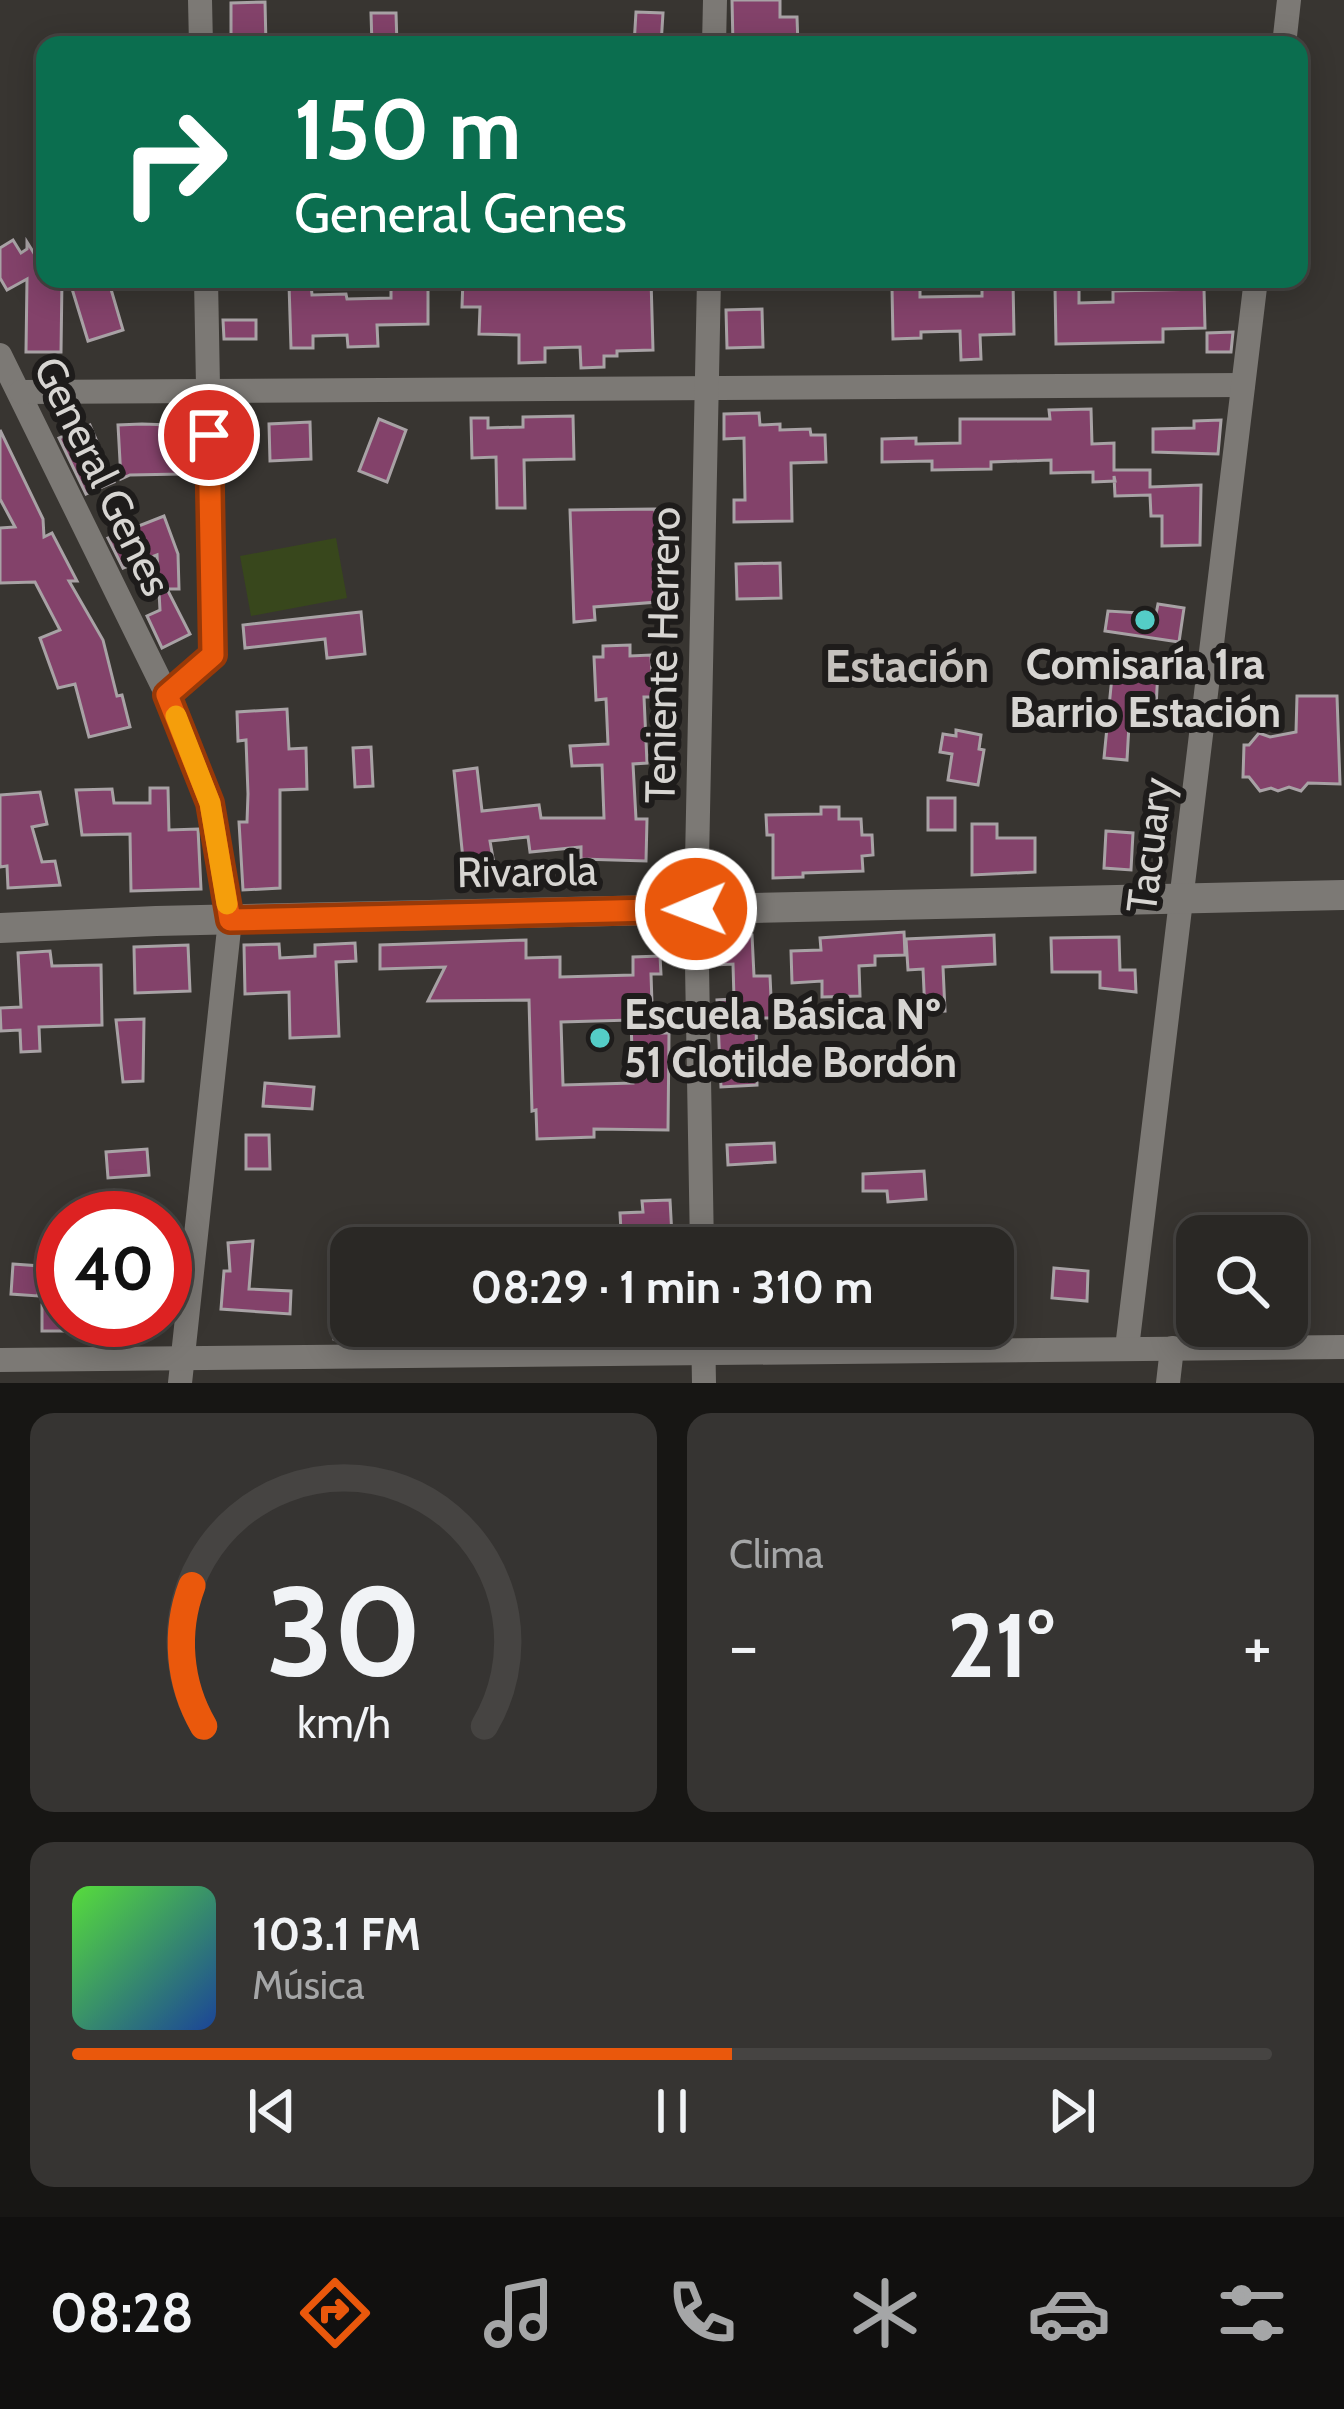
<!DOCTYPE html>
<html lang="es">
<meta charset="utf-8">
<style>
:root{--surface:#2a2825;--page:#363432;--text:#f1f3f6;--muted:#a5a6a7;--line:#464442;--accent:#ea580c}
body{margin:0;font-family:Cabin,sans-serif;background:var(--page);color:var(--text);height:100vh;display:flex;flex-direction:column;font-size:45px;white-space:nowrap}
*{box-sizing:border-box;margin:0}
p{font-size:39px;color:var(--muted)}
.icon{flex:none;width:66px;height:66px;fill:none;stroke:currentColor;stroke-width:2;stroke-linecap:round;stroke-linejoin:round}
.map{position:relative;height:1383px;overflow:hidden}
.details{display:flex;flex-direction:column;gap:30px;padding:30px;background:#171614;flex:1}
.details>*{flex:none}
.banner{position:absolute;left:36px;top:36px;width:1272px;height:252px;border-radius:24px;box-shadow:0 6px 30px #0003,0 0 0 3px var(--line);background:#0b6e4f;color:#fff;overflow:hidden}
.controls{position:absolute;left:1176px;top:1215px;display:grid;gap:24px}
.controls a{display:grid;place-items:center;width:132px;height:132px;border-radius:24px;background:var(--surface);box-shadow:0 6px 30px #0003,0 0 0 3px var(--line);font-size:60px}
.speed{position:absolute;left:36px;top:1191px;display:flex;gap:24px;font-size:60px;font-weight:700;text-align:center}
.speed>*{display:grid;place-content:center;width:156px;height:156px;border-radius:50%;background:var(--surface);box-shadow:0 6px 30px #0003,0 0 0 3px var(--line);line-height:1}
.speed .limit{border:18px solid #d22;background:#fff;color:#111}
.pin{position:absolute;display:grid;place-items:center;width:102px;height:102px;color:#fff;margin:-51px;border:6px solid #fff;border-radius:50%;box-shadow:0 3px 12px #0007}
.me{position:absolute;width:132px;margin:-66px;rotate:269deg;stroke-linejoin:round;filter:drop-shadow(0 0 9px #0008)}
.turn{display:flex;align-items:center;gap:42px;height:252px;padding:0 60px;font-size:54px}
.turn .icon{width:156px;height:156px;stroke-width:2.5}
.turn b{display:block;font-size:84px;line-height:102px}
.big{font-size:90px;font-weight:700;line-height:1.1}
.details .widget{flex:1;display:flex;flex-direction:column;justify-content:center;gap:18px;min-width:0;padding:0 42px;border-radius:24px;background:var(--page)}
.details .dial{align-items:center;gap:0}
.dial svg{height:312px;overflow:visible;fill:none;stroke:var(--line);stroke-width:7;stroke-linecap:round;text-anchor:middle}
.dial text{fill:var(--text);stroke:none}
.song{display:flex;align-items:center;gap:36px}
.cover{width:144px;height:144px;border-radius:18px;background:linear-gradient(135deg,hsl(110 70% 55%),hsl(220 70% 35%))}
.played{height:12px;border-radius:6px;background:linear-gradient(90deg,var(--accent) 55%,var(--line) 55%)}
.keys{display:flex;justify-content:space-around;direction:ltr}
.heat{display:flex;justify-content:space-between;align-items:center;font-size:66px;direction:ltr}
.details .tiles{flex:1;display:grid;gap:30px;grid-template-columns:1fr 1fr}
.widget:last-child{grid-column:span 2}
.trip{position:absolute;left:330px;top:1227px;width:684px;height:120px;border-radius:24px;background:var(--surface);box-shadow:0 6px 30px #0003,0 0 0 3px var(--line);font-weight:700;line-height:120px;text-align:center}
.menu{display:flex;height:192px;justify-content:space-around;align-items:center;background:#11100f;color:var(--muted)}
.menu .icon{width:84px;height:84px}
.menu .selected{color:var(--accent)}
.menu b{font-size:54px;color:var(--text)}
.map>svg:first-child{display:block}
.green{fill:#38471c}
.building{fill:#83426a;stroke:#a8a2a5;stroke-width:3;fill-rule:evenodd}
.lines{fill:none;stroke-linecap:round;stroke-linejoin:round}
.minor{stroke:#7c7975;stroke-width:24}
.tertiary{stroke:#7c7975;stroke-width:30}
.route-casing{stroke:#983908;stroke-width:30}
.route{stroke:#ea580c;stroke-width:21}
.slow{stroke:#f59e0b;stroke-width:21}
.poi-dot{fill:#54cdc7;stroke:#1e1c1b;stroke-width:4.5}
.labels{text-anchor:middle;stroke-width:12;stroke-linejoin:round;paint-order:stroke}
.street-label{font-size:42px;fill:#d7d5d2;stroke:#1e1c1b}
.poi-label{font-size:42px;font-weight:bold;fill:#d7d5d2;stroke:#1e1c1b}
.neighbourhood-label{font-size:45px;font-weight:bold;fill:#c5c1bd;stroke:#1e1c1b}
</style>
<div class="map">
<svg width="1344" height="1383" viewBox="0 0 1344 1383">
<rect width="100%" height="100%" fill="#383531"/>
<path class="green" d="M336 538 347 598 251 616 240 556Z"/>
<g class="building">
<path d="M732 0H780V17H797L798 45H733Z"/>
<path d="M265 2 266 45H231V3Z"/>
<path d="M636 12 663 13 661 45H634Z"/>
<path d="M371 13H396L397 45H372Z"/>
<path d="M13 240 21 253 27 249V242L45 271V279H62L61 352H26L27 279 7 290 0 278V248Z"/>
<path d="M69 279H108L123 330 88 341Z"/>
<path d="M463 279H550V285L651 279 653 350 617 351V356H604V367L581 368 580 347 545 348V362L519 363V335L479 334 480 307H462Z"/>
<path d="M428 282V324L377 325 378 346 348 347 347 335 313 336V348H291L289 284H311L312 295 346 294 347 299 391 298V283Z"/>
<path d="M1013 282 1014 334 980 335 981 359 961 360 960 331 921 332V338L893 339 892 288 920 287V297L982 296V283Z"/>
<path d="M1079 286V303L1113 302V291L1204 289 1205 328 1163 329V342L1056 344 1055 287Z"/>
<path d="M762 309 763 347 727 348 726 310Z"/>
<path d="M223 320H256V339H224Z"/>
<path d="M1233 332 1231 352H1207V333Z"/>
<path d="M1091 409 1092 444 1114 443V470H1150V487L1201 485 1200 545 1162 546V516H1151L1150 495 1115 496 1114 476 1115 481 1093 482V472L1051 473V460L991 462V469L932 470V461L882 462V439L916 438V444L960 443V419H1050L1049 410Z"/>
<path d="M759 413 760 425 780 424V430L810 429 811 435H825L826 462 791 463 792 521 734 522V500H745L744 438 724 439V414Z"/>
<path d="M573 416 574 459 524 460 525 508H497L496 457 472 458 471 418H488V428L523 427V417Z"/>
<path d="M379 419 406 430 387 482 359 471Z"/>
<path d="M1221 420 1218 454 1153 452V429L1194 428V421Z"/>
<path d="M310 422 311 459 270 461 269 424Z"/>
<path d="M142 424 171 425 179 433 181 474 130 475 121 479 118 425Z"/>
<path d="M90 425 114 482 86 494 59 438Z"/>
<path d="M0 430 43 519 44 537 52 533 77 581H69L103 640 117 696 122 695 130 727 89 737 75 684 58 688 40 638 60 630 35 582 0 583V528L15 527 0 499Z"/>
<path d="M655 509 660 588H656L657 602 594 607 595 620 574 622 570 510Z"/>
<path d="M164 516 178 554 179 589H167L190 634 162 648 147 616 160 610 157 555 123 568 108 538Z"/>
<path d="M780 563 781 598 737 599 736 564Z"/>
<path d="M1158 604 1184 608 1179 642 1105 631 1108 611 1156 614Z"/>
<path d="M361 612 365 654 327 658 325 639 245 648 243 625Z"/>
<path d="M630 645V656L651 655 653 697H644L647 763 633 764 636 819H647L646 861 581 859V847L530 852 528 837 490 841 494 864 464 869 454 771 477 768 482 811 539 805 541 818H604L602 765 572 766 570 746 608 744 606 699 596 700 594 657H603V646Z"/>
<path d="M1113 666 1158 669 1156 708 1130 707 1127 760 1104 758Z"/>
<path d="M1297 696H1337L1340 784 1308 783 1301 791 1289 787 1278 791 1271 788 1260 791 1249 777H1243L1244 745H1249L1259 733 1270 737 1296 732Z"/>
<path d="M287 709 289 749 306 748 307 789 280 790V888L243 890 239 822H247L248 794 246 740 238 741 237 712Z"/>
<path d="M956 730 981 735 979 749 984 750 978 785 948 780 952 754 940 752 943 734 956 736Z"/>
<path d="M371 747 373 786 355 787 353 748Z"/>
<path d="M150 788H168L169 830 198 829 201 889 131 891 130 834 82 835 76 790 112 789 114 803H150Z"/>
<path d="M40 792 47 824 32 827 42 862 55 861 60 885 8 888 7 866 0 867V795Z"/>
<rect x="928" y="798" width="27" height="32"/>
<path d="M821 807H839V819H861L862 835H872L873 855 862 856 863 871 803 873V877L773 878V835H767L766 815 821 814Z"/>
<path d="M972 824H997V838H1035V872L972 875Z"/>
<path d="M1106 831 1133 833 1131 870 1104 868Z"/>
<path d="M904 932 905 955 875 956V965L859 966 860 996 822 997V981L792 983 791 951 821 950 820 938Z"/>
<path d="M752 935 754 976H770L772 1018H756L757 1085 721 1087 717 1000 734 999 733 964 716 965 715 943 722 936Z"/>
<path d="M994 935 995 964 943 967 945 1011 925 1012 923 969 908 970 906 939Z"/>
<path d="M1119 937 1120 970H1135L1136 992 1100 988V972H1052L1051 938Z"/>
<path d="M526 940V958L560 957V977L633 975V957L660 956 661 974H651L653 1033H669L668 1130 594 1129V1137L537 1139 536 1110 532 1111 529 1000 428 1001 445 967 380 969V945ZM631 1020 633 1083 563 1085 561 1022Z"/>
<path d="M355 943 356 961 336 962 339 1036 290 1038 289 992 245 994 244 945 279 944 280 958 315 956V945Z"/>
<path d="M188 945 190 991 135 993 134 947Z"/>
<path d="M50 951 52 966 101 965 102 1025 39 1027 40 1051 21 1052 20 1030 1 1031 0 1008 21 1007 18 953Z"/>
<path d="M144 1019 143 1081 123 1082 116 1020Z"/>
<path d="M265 1083 314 1087 312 1109 263 1106Z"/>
<path d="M246 1135H269L270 1169H246Z"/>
<path d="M774 1143 775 1162 728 1165 727 1145Z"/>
<path d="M147 1149 149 1175 108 1178 106 1152Z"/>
<path d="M924 1171 926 1199 888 1202 887 1191H863V1174Z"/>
<path d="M670 1200 672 1236 645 1238 644 1230 621 1231 620 1213 643 1212 642 1201Z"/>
<path d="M253 1241 249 1289 291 1291 290 1314 221 1309 224 1271H230L228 1243Z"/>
<path d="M13 1264 40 1266 38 1296 11 1294Z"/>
<path d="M1054 1268 1088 1271 1087 1301 1052 1298Z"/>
<path d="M351 1300V1338L334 1339 332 1302Z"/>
<rect x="42" y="1305" width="21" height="26"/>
</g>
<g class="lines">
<g class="minor">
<path d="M200 0 201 45"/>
<path d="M714 45 715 0"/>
<path d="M1284 45 1289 0"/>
<path d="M0 355 167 695 210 803 230 920 180 1383"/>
<path d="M21 392 1243 385"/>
<path d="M167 695 213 655 206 279"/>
<path d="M702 1248 696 909 709 279"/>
<path d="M703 1326 704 1383"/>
<path d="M1127 1348 1256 279"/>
<path d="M0 1360 1344 1347"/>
<path d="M1168 1383 1172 1348"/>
</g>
<path class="tertiary" d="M0 928 156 921 1344 895"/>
</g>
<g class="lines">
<g class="route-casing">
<path id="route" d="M209 435 213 655 167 695 210 803 230 920 696 909"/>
</g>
<use href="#route" class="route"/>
<path class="slow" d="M176 716 210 803 227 904"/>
</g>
<g class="poi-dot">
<circle cx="1145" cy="620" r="12"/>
<circle cx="600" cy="1038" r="12"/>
</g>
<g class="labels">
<g class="street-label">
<text transform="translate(103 476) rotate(64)" y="15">General Genes</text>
<text transform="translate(662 655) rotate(-89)" y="15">Teniente Herrero</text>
<text transform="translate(1149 845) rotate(-83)" y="15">Tacuary</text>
<text transform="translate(527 871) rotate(-1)" y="15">Rivarola</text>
</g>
<g class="poi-label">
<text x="1145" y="679">Comisaría 1ra<tspan x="1145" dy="48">Barrio Estación</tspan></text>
<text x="624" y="1029" text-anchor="start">Escuela Básica Nº<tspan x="624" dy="48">51 Clotilde Bordón</tspan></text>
</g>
<g class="neighbourhood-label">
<text x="907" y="682">Estación</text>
</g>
</g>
</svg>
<div class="controls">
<a><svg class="icon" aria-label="search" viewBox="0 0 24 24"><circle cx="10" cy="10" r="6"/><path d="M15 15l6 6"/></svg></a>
</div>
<div class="speed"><div class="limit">40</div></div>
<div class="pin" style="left:209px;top:435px;background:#d93025"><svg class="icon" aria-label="arrive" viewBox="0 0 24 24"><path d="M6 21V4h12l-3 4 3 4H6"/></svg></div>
<svg class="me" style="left:696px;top:909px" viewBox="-20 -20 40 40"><circle r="17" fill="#ea580c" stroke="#fff" stroke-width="3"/><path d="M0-11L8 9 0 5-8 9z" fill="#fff"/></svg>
<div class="trip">08:29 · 1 min · 310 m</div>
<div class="banner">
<div class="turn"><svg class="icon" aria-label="right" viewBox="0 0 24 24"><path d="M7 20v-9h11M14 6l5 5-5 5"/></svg><div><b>150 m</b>General Genes</div></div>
</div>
</div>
<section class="details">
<div class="tiles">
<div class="widget dial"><svg viewBox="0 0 100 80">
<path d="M14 69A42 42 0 1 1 86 69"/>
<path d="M14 69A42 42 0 0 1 11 33" stroke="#ea580c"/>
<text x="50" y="56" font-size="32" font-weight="700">30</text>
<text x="50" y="72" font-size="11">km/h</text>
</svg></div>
<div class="widget"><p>Clima</p>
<div class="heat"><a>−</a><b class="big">21°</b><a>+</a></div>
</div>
<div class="widget">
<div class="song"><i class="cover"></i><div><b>103.1 FM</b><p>Música</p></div></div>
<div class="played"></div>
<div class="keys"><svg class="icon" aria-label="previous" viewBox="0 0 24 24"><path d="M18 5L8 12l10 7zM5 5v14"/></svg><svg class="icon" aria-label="pause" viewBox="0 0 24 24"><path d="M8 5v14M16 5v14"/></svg><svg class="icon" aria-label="next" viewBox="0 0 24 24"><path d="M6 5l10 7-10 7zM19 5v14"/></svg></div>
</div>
</div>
</section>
<nav class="menu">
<b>08:28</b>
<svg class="icon selected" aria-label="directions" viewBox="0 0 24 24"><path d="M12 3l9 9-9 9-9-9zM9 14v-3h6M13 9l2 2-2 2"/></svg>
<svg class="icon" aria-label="music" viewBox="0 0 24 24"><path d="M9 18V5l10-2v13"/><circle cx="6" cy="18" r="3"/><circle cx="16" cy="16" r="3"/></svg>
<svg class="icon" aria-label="phone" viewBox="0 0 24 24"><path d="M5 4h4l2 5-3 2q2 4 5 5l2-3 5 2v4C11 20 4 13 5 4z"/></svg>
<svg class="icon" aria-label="climate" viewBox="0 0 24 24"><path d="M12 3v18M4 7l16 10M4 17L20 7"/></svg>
<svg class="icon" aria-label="car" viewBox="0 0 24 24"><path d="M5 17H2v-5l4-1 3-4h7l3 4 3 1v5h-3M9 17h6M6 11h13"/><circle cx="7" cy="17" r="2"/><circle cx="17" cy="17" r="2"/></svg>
<svg class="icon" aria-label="filters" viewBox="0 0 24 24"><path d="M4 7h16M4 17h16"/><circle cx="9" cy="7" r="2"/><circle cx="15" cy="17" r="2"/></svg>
</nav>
